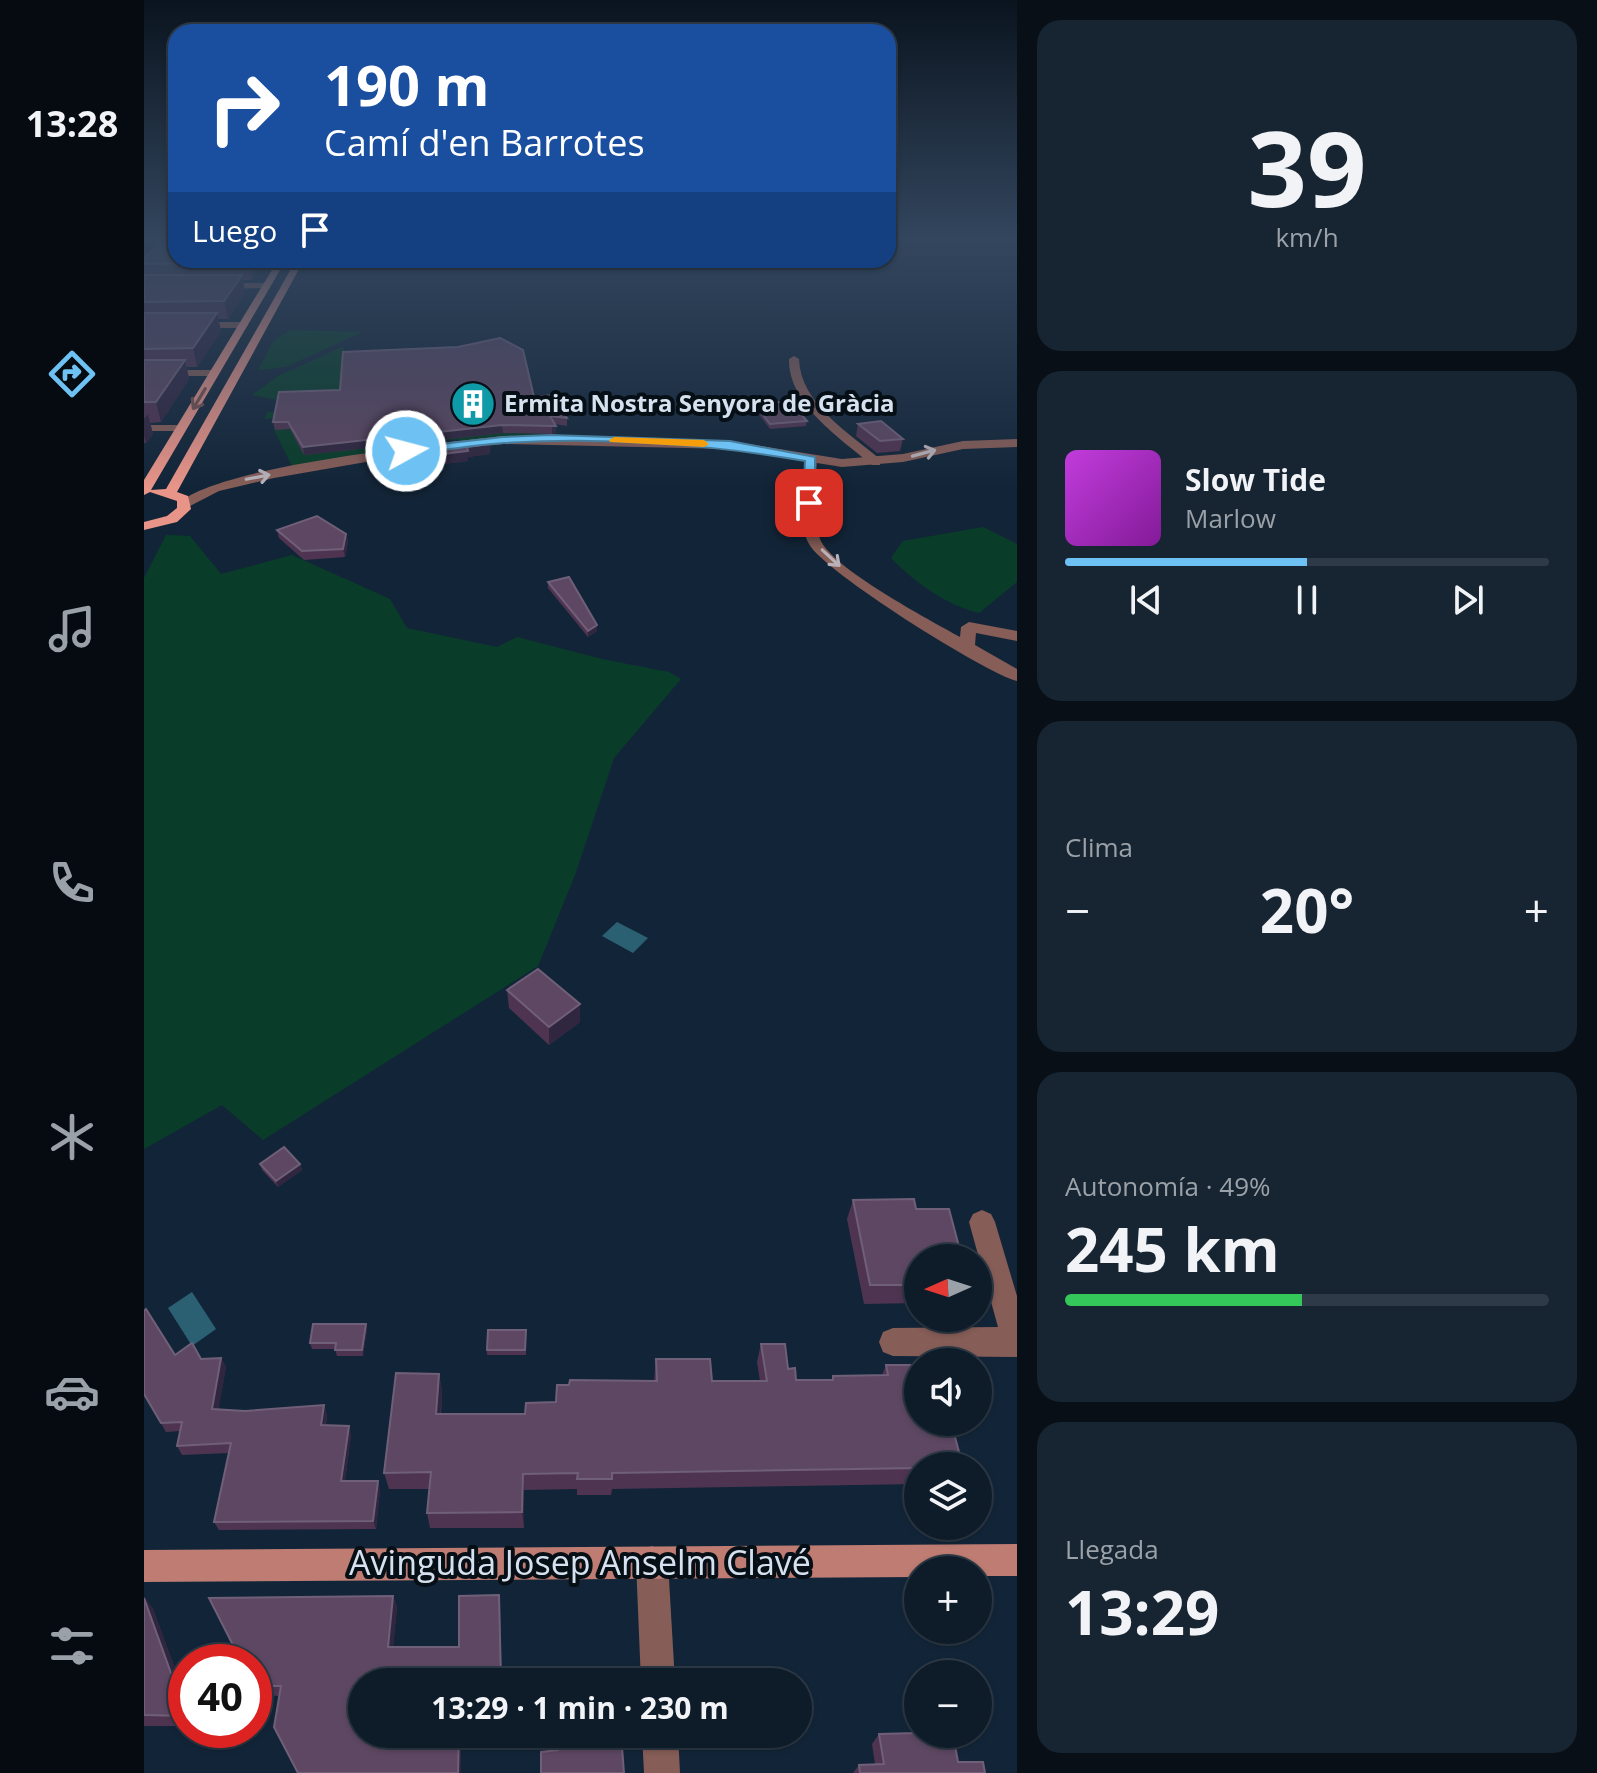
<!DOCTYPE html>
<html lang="es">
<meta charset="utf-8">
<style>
:root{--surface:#0e1c2a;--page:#172532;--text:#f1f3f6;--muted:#9ba1a8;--line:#2e3a47;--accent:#6dc2f3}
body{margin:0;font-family:"Open Sans",sans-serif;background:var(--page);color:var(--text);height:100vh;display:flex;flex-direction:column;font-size:30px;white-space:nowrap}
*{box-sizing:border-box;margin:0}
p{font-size:26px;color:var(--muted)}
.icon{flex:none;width:44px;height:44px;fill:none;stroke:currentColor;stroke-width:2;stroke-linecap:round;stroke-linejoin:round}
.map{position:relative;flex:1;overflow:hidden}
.side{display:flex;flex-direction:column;gap:20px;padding:20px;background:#080f17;width:580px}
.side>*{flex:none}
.banner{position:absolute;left:24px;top:24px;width:728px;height:244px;border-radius:24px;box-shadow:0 2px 6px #0004,0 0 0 2px var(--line);background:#1a4fa0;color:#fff;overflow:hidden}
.needle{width:52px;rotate:267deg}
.controls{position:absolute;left:760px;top:1244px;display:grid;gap:16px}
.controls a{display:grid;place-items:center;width:88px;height:88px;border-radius:50%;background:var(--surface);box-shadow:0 2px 6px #0004,0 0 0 2px var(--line);font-size:40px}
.speed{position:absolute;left:24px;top:1644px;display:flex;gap:16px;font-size:40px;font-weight:700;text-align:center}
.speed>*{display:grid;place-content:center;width:104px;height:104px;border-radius:50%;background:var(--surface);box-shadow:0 2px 6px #0004,0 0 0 2px var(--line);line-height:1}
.speed .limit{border:12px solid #d22;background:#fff;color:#111}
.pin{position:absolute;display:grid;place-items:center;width:68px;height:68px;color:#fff;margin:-34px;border-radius:16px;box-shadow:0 4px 12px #0006}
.me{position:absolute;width:88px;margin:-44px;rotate:83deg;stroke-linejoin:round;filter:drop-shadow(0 0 6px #0008)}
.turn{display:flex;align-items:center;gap:28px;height:168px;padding:0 24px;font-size:36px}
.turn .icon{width:104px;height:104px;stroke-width:2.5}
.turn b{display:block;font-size:56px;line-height:68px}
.then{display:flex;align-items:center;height:76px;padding:0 24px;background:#0003;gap:16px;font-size:30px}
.big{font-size:60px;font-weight:700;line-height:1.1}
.side .tile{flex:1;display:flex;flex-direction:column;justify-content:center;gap:12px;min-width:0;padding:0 28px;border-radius:24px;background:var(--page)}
.side .dial{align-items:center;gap:0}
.dial b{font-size:104px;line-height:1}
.song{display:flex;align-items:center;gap:24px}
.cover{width:96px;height:96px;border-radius:12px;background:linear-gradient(135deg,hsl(290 70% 55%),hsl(290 70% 35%))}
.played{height:8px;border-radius:4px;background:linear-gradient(90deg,var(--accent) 50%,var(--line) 50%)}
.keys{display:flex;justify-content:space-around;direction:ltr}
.heat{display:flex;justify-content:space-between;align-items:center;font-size:44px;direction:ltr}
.charge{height:12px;border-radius:6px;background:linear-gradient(90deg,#34c759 49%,var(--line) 0)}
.trip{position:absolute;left:204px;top:1668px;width:464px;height:80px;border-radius:40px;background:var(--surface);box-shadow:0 2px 6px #0004,0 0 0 2px var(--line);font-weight:700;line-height:80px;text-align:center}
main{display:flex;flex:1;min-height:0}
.menu{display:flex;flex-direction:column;width:144px;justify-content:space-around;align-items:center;background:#060b11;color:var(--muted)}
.menu .icon{width:56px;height:56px}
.menu .on{color:var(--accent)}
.menu b{font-size:36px;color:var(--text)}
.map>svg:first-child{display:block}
.green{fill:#093d29}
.water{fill:#2b6073}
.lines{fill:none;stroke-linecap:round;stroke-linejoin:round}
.minor{fill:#865d57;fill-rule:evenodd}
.tertiary{fill:#865d57;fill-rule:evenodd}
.secondary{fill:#be7c72;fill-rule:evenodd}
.primary{fill:#e99488;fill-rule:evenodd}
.wall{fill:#4f3451}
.shaded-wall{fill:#312640}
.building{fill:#5d4762;stroke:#705f78;stroke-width:2}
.oneway{stroke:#78514f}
.oneway2{stroke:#b9b3b9}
.route{fill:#6dc2f3;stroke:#477e9e;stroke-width:2}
.slow{fill:#f59e0b}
.labels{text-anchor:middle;stroke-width:8;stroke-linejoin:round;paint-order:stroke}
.far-poi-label{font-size:24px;font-weight:bold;fill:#d5e1ee;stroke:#060e16;text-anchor:start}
.near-street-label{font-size:34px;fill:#d5e1ee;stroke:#060e16}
</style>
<main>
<nav class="menu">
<b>13:28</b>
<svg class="icon on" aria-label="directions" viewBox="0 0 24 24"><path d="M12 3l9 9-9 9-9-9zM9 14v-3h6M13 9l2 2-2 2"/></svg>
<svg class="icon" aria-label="music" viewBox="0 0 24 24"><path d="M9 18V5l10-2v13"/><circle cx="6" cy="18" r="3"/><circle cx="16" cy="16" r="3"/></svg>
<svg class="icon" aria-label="phone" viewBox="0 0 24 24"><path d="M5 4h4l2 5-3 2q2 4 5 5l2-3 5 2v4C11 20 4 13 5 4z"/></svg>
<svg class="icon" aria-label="climate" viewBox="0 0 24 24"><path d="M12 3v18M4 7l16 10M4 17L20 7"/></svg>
<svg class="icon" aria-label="car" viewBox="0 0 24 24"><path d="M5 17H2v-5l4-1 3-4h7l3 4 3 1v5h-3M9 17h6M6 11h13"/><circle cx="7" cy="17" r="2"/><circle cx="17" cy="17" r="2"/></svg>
<svg class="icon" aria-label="filters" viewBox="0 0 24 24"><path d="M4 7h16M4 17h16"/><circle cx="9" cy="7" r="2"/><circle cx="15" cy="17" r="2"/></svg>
</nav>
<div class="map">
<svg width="873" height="1773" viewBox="0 0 873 1773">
<rect width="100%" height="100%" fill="#122538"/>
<g class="green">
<path d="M146 330 219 332 142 367 114 370 129 341Z"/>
<path d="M200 346 199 357 385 384 399 416 413 433 316 443 313 439 148 466 130 430 131 418 120 419 123 412H132L134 400 108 395 134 376Z"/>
<path d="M839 527 873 544V582L835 613C800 604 772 583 747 558L759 541Z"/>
<path d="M22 535 46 536 77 574 148 555 246 599 263 628 353 647 373 637 458 659 525 672 537 679 470 758 431 875 394 966 119 1140 78 1105 0 1149V578Z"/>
</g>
<g class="water">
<path d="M473 922 504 938 489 953 458 936Z"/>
<path d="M48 1292 72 1329 48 1346 24 1308Z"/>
</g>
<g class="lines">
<g class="minor">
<path d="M123 283 126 288 72 289 67 286 72 283Z"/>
<path d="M0 322H99L104 325 99 328H0Z"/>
<path d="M650 356 655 359C656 403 706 434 736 459V465H728C696 438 644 404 645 359Z"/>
<path d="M0 370H70L75 373 70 376H0Z"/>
<path d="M0 425H37L43 428 37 431H0Z"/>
<path d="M667 455 673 459C672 484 667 514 676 539 687 568 786 620 816 637L817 627 825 622 873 631V641L832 633 831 645 873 669V681C841 673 679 571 665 544 652 520 659 485 661 459Z"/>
<path d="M838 1210 847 1214 851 1222 873 1296V1357L749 1356 739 1352 735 1342 739 1332 749 1328 854 1327 825 1222 829 1214Z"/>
<path d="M508 1546 519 1551 524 1562 531 1682H497L492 1562 497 1551Z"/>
<path d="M498 1734H534L536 1773H500Z"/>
</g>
<path class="tertiary" d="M359 436 586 441 698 459 759 454 819 441 873 439V447L819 449 759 462 698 467 586 449 359 444 262 455 130 478 75 491 46 506 35 503C77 465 295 444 359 436Z"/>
<path class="secondary" d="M873 1544V1576H834V1570H774V1577L0 1582V1550Z"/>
<path class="primary" d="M134 260H142L7 490 22 489 152 260H160L33 492 44 496 47 509 33 522 0 530V522L23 516 33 508V501L6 492 0 495V480Z"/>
</g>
<g class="wall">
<path d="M0 239 121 260 108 280H99L101 292 84 319H74L77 331 53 367H43L45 379 17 422 6 423 9 434 2 443H0Z"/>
<path d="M390 397 423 418V426L411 424 412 434 359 433 160 455 146 429 131 430 129 422Z"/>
<path d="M608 400 663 421 662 426 626 429 608 405Z"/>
<path d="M714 424 759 439 756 451 733 453 712 436Z"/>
<path d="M346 444V454L324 457V461L291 465 286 455 285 445Z"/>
<path d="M133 530 202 534 204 542 201 557 160 560 135 538Z"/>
<path d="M404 582 453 631 444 637 404 588Z"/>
<path d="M363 990 436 1022 405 1045 365 1008Z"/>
<path d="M116 1164H156L158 1170 134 1187 118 1170Z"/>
<path d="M709 1200 772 1209 774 1303 720 1304 703 1219Z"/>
<path d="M222 1324 223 1329 219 1356H193L191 1349H168L166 1343Z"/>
<path d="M382 1336V1355H343V1350Z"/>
<path d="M617 1344 644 1369 652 1380H687L689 1376 738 1375 742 1365 815 1452 811 1458 774 1466V1484L468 1489 467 1495H433V1489L380 1490V1528H286L283 1513 285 1489H245L240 1473 295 1374 298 1391 297 1414H381L412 1402 425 1385 510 1381 512 1359 568 1381H616L613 1362Z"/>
<path d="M31 1355 57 1359 77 1358 82 1367 74 1410 183 1414 182 1425 207 1435 201 1481 236 1490 232 1529 75 1530 70 1522 85 1453 38 1455 33 1446 36 1431 22 1432 0 1394Z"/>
<path d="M249 1596 253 1607 249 1647H315L356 1606 358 1682H218L136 1696 113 1695 110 1691V1662H98L96 1659Z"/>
<path d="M0 1597 9 1609 42 1699V1726H0Z"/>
<path d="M735 1734 814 1762 841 1773H709L715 1765 731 1764 728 1744Z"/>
</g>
<g class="shaded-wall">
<path d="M4 239H22L0 264V243Z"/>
<path d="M108 260H121L108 280 106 263Z"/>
<path d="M98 275 101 292 84 319 80 301Z"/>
<path d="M73 313 77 331 53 367 49 348Z"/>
<path d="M41 360 45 379 17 422 12 402Z"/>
<path d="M4 414 9 434 2 443 0 435V419Z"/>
<path d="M358 425 359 433 160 455 159 447Z"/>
<rect x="408" y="426" width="4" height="8"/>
<path d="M346 444V454L324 457V461L291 465V455L323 447Z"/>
<path d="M202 534 204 542 201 557 199 549Z"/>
<path d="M453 625V631L444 637V631Z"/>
<path d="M436 1004V1022L405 1045V1027Z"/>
<path d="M156 1164 158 1170 134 1187 132 1181Z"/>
<path d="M222 1324 223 1329 219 1356 218 1350Z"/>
<path d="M77 1358 82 1367 73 1419 68 1409Z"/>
<path d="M295 1374 298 1391 295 1431 292 1414Z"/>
<path d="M180 1405 183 1414 180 1434 177 1425Z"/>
<path d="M205 1426 207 1435 200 1490 197 1481Z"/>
<path d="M379 1474 380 1490V1528L378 1512Z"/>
<path d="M234 1481 236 1490 232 1529 229 1521Z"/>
<path d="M355 1595 356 1606 358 1682H357Z"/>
<path d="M249 1596 253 1607 248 1658 244 1647Z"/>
<path d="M0 1597 9 1609 42 1699V1715Z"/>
<rect x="315" y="1734" width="2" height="39"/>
</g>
<g class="building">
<path d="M19 239H32V260H108L106 263 0 264V259Z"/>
<path d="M0 275H98L80 301 0 302Z"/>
<path d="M0 313H73L49 348 0 349Z"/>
<path d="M356 338 379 350 390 397 408 395 423 418 406 416 412 426H408L358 425 159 447 144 422H129L135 392 196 390 199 352 314 347Z"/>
<path d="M0 360H41L12 402H0Z"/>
<path d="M608 400 647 403 663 421 626 424Z"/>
<path d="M737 421 759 439 736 441 714 424Z"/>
<path d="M343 439 346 444 323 447 324 451 291 455 285 445Z"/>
<path d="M173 516 202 534 199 549 158 551 133 530Z"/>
<path d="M425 577 453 625 444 631 404 582Z"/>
<path d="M394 969 436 1004 405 1027 363 990Z"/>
<path d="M140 1147 156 1164 132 1181 116 1164Z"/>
<path d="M770 1199 772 1209H805L818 1258H774V1285H726L709 1200Z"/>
<path d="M2 1309 31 1355 48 1343 57 1359 77 1358 68 1409 101 1411 180 1405 177 1425 205 1426 197 1481H234L229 1521 70 1522 87 1443 33 1446 38 1422 17 1423 0 1394V1311Z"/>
<path d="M169 1324H222L218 1350H191L192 1343H166Z"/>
<path d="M344 1330H382L381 1350H343Z"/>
<path d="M617 1344H641L644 1369 651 1368 652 1380H689V1376L744 1375 742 1365H774V1422H807L815 1452H810L813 1466H774V1468L468 1473V1479H433L434 1473 379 1474 378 1512 283 1513 287 1472 240 1473 252 1373 295 1374 292 1414H381L382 1403 412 1402 413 1385H425L426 1380 513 1381 512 1359H566L568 1381H623Z"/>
<path d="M355 1595 357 1682H218V1734H315L314 1773H154L130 1727 137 1686H110V1659H96L65 1598 249 1596 244 1647H315V1596Z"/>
<path d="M0 1598 42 1715V1716L0 1715Z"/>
<path d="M473 1679V1682H412L411 1680Z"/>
<path d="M774 1733V1734H809L814 1762H839L841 1773H716L715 1765 740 1764 735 1734Z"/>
<path d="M414 1734H477L480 1773H397V1752L414 1750Z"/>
</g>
<defs><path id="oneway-shaft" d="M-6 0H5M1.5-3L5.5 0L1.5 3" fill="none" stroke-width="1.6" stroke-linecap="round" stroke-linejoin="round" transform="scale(2)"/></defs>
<use class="oneway" href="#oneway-shaft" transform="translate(55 399) rotate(121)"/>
<g class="oneway2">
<use href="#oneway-shaft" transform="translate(780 453) rotate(-15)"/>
<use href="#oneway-shaft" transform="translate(114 477) rotate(-11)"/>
<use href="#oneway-shaft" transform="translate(687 558) rotate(43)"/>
</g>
<linearGradient id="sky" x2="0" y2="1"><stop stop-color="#0a141f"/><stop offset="0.49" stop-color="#33465e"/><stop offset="1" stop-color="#33465e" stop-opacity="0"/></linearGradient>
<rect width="873" height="488" fill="url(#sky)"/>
<path class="route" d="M407 435 586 441 671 457V503L665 507 659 503 661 461C565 444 459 437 360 443 328 445 295 451 262 455L257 451 262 448 359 437Z"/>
<path class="slow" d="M470 437 560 440 565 444 560 447 466 442 465 440Z"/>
<defs>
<g id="building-disc" transform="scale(2.3)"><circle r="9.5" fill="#0f9aa8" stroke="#060e16"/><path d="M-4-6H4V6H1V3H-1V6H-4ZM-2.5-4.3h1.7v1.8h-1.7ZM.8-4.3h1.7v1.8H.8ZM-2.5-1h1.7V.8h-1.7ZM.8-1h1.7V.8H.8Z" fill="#fff"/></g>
</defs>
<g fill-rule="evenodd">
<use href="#building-disc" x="329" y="404"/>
</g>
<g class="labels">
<g class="far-poi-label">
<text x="360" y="412">Ermita Nostra Senyora de Gràcia</text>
</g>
<g class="near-street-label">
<text x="436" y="1575">Avinguda Josep Anselm Clavé</text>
</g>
</g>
</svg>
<div class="controls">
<a><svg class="needle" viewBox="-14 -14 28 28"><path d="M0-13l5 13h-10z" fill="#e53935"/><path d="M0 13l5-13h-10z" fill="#9ba1a8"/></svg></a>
<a><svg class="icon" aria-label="sound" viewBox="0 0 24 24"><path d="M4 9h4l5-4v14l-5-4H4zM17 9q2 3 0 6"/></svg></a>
<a><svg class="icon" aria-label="layers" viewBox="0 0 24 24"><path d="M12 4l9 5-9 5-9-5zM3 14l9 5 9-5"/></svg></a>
<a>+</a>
<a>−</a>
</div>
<div class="speed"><div class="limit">40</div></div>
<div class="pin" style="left:665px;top:503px;background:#d93025"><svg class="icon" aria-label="arrive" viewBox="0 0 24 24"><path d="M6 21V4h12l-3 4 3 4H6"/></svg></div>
<svg class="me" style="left:262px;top:451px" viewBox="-20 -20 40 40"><circle r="17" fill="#6dc2f3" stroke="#fff" stroke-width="3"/><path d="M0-11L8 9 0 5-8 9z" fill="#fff"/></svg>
<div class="trip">13:29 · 1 min · 230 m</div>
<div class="banner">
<div class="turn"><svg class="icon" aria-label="right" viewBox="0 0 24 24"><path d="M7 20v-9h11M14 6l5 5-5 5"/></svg><div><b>190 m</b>Camí d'en Barrotes</div></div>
<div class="then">Luego<svg class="icon" aria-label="arrive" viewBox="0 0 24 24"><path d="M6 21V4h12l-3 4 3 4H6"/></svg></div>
</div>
</div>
<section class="side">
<div class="tile dial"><b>39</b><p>km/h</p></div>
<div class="tile">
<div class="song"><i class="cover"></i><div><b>Slow Tide</b><p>Marlow</p></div></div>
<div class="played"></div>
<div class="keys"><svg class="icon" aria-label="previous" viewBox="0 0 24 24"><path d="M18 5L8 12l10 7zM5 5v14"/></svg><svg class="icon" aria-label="pause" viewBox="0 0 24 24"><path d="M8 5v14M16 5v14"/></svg><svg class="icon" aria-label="next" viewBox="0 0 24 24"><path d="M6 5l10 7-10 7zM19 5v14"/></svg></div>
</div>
<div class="tile"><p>Clima</p>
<div class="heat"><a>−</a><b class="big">20°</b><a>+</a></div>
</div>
<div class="tile"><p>Autonomía · 49%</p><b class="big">245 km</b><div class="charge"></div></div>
<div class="tile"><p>Llegada</p><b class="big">13:29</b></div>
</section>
</main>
